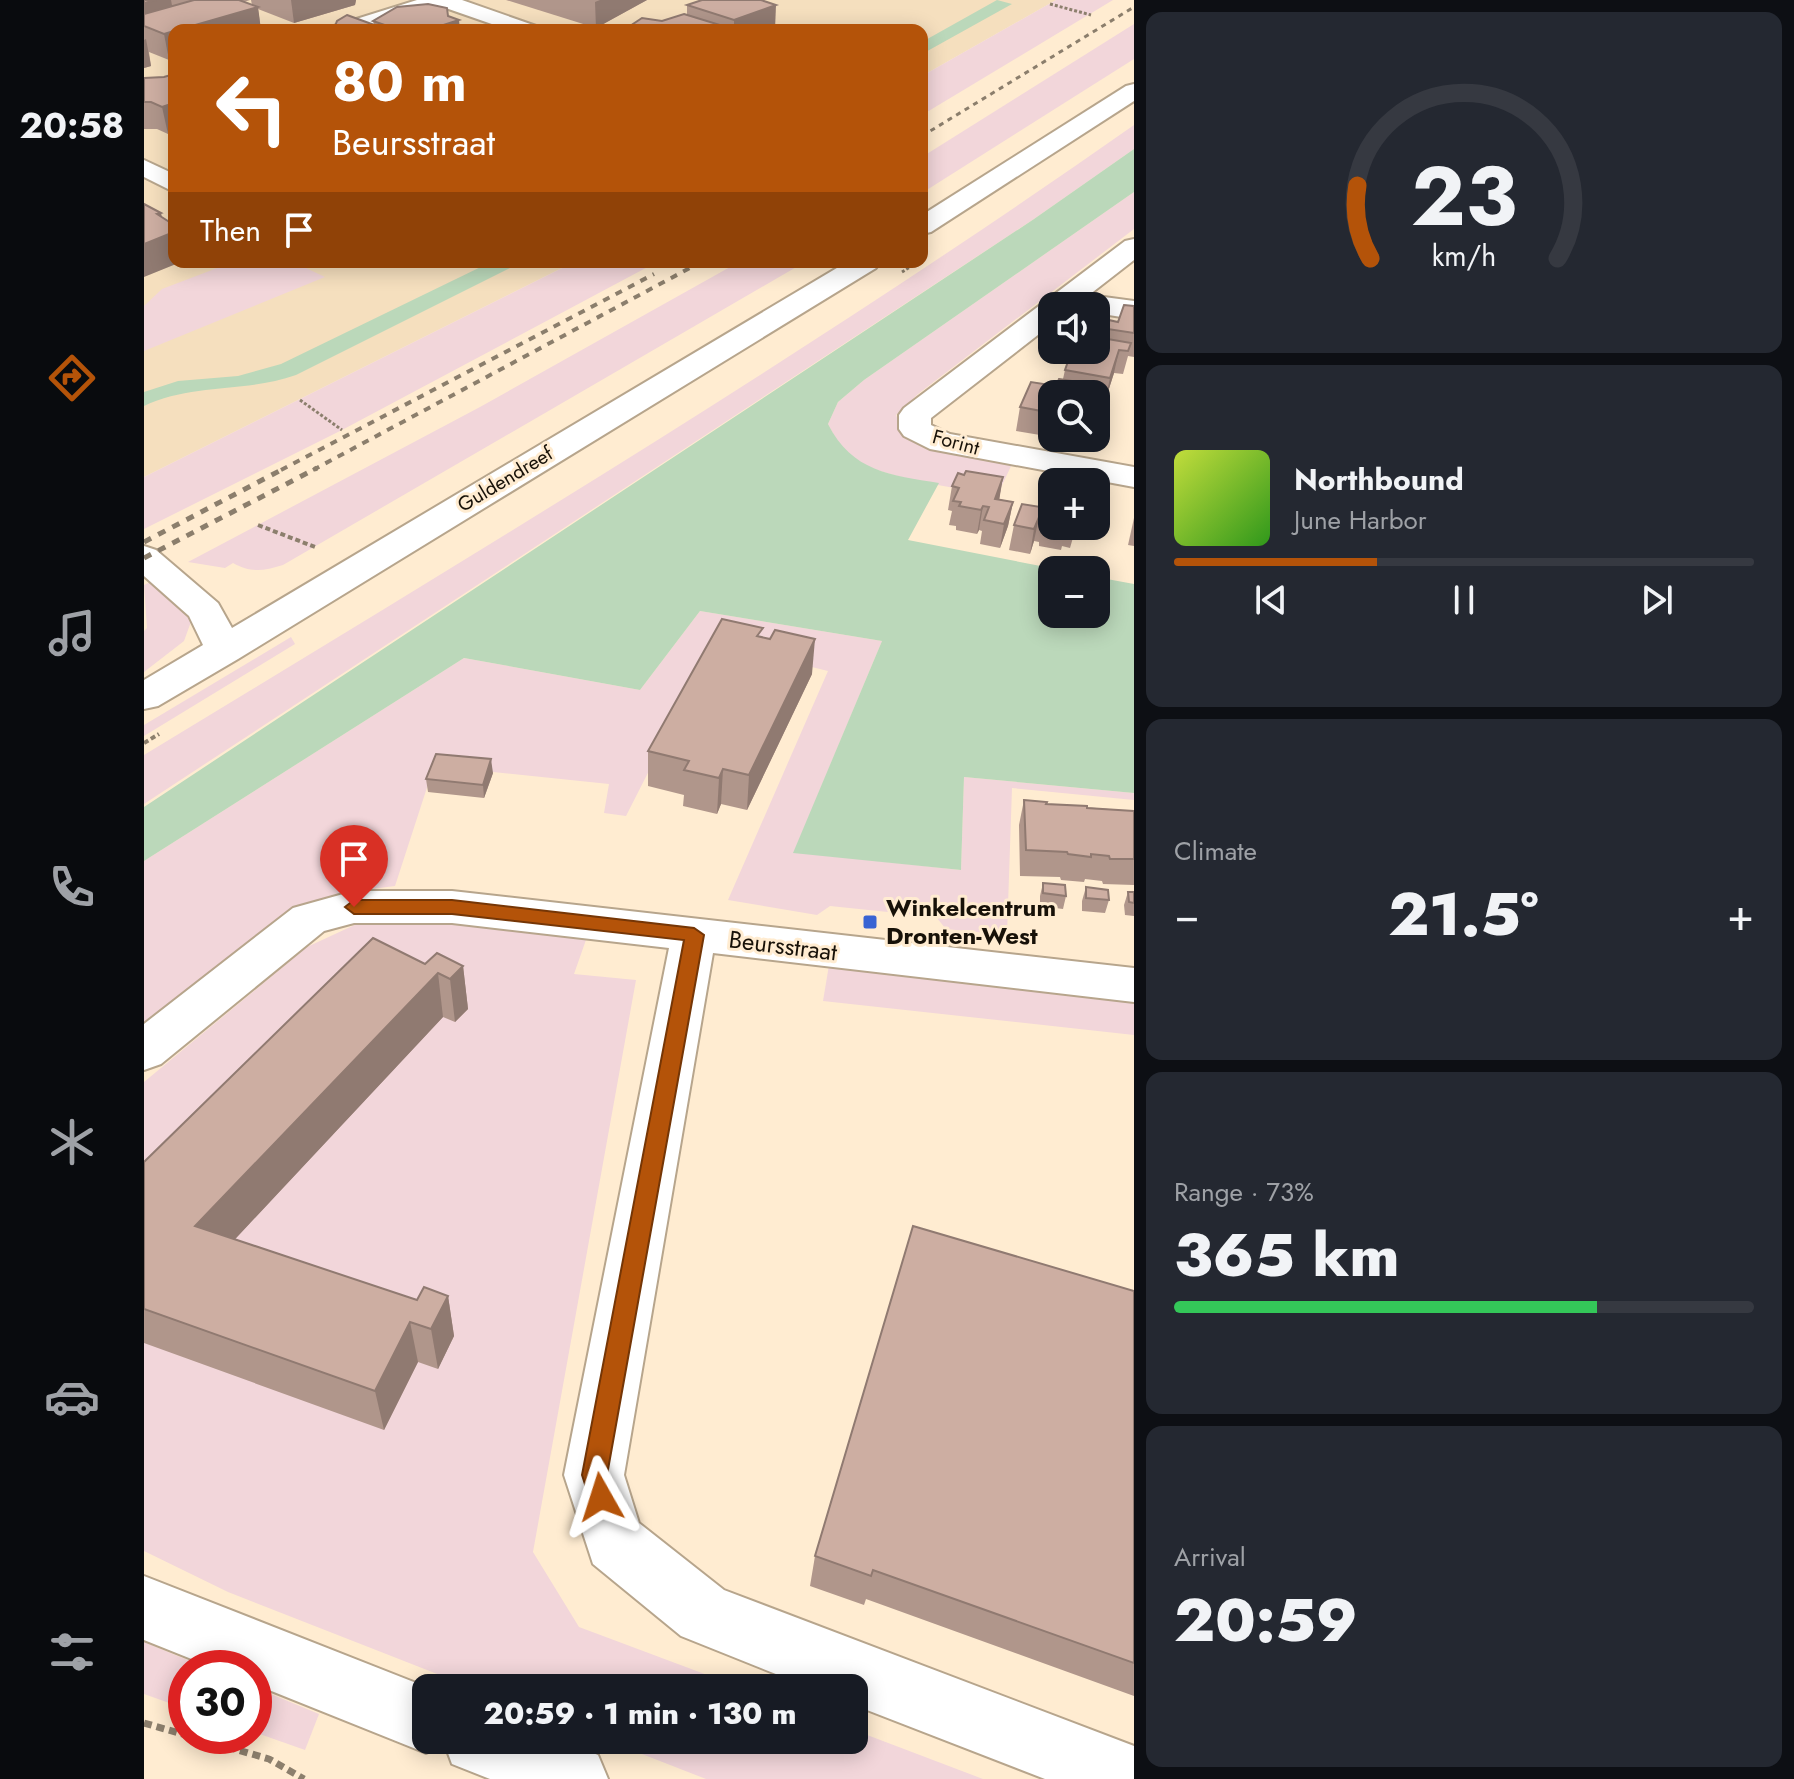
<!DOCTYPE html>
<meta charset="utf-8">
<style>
:root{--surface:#171b24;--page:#242831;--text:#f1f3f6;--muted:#9ea1a6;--line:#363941;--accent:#b45309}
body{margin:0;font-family:Jost,sans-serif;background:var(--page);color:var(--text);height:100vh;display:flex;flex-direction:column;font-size:30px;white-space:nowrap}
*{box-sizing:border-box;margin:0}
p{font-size:26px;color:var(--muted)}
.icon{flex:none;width:44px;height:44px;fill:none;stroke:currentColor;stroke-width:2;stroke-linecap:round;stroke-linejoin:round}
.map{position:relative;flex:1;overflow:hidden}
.side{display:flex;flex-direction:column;gap:12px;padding:12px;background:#0d0f14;width:660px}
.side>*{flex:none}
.guide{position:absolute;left:24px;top:24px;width:760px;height:244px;border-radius:16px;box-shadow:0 4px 20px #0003;background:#b45309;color:#fff;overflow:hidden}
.tools{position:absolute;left:894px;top:292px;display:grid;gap:16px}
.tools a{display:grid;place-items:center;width:72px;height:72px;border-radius:16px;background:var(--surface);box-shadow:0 4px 20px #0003;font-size:40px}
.speed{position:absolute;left:24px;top:1650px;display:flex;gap:16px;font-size:40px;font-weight:700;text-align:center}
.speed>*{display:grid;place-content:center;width:104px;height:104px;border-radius:50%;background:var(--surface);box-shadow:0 4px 20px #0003;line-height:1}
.speed .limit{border:12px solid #d22;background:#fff;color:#111}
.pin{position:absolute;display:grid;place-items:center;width:68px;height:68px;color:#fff;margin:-82px -34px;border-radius:50% 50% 50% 0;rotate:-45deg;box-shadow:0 0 8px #0007}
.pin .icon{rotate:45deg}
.me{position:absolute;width:88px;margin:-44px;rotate:354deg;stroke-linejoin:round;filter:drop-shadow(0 0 6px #0008)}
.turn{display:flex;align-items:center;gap:28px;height:168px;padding:0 32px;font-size:36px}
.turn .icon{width:104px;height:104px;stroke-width:2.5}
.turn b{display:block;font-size:56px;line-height:68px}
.then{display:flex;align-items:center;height:76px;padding:0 32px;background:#0003;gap:16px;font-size:30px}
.big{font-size:60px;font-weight:800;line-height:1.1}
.side .card{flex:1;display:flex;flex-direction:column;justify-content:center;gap:12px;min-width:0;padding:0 28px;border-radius:16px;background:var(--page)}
.side .dial{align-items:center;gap:0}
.dial svg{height:208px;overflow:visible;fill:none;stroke:var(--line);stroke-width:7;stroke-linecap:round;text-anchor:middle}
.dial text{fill:var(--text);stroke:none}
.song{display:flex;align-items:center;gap:24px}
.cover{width:96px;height:96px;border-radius:12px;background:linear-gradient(135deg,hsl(70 70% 55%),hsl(110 70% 35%))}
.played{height:8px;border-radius:4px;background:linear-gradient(90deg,var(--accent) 35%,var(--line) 35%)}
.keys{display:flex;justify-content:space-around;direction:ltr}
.heat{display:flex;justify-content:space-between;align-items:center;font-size:44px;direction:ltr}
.charge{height:12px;border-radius:6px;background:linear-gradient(90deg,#34c759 73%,var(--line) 0)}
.trip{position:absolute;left:268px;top:1674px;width:456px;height:80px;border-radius:16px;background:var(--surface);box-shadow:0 4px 20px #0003;font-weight:800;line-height:80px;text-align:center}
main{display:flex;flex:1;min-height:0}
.tabs{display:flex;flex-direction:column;width:144px;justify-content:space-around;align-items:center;background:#090b0e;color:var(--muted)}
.tabs .icon{width:56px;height:56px}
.tabs .on{color:var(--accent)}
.tabs b{font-size:36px;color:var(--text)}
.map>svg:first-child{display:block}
.built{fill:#f5dfbe}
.green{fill:#f2d6da}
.water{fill:#bbd8ba}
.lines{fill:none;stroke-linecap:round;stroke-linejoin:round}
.minor-casing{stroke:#b7a58c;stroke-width:4}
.path-far2{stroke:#8c7f6d;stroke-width:3;stroke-dasharray:3 2;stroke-linecap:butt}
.path-far1{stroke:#8c7f6d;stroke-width:4;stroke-dasharray:5 3;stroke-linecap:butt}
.path{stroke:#8c7f6d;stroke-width:7;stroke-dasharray:8 5;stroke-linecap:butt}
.minor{fill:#fff;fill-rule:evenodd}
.rail-far2{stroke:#8b7e6c;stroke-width:3;stroke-dasharray:5 5;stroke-linecap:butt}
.rail-far1{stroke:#8b7e6c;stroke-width:4;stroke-dasharray:7 7;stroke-linecap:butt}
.rail{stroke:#8b7e6c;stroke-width:5;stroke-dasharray:8 8;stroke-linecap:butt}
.wall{fill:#b0968b}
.shaded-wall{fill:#907a71}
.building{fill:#cdaea2;stroke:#907a71;stroke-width:2}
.route{fill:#b45309;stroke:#753606;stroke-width:2}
.poi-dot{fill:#3863d3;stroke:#ffecd1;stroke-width:3}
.labels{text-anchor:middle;stroke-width:6;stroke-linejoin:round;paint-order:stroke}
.far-street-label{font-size:20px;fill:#171108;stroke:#ffecd1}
.poi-label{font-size:24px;font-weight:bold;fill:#171108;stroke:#ffecd1;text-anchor:start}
.street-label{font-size:24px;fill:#171108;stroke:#ffecd1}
</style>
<main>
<nav class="tabs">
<b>20:58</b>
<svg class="icon on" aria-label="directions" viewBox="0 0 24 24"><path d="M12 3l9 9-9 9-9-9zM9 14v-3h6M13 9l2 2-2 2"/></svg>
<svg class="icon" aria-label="music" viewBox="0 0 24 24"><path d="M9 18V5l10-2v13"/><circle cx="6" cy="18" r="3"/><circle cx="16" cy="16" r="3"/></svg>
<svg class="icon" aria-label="phone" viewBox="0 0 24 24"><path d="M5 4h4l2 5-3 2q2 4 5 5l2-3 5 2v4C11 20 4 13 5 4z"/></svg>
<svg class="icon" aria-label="climate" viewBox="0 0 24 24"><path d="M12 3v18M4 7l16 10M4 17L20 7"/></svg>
<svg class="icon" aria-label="car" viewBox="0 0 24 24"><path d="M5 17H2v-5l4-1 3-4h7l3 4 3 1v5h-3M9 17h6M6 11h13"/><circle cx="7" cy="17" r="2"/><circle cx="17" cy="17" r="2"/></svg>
<svg class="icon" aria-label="filters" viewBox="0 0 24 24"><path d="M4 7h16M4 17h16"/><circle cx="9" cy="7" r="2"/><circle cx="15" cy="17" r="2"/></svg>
</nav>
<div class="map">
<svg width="990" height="1779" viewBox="0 0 990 1779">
<rect width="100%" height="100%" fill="#ffecd1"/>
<path class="built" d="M0 0H912L778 76V30H30V262H430L0 477Z"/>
<g class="green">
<path d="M912 0H969L778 115V76Z"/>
<path d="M990 24V59L778 193V157Z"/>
<path d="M990 125V149L890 219 0 804V755C334 552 670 350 990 125Z"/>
<path d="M990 192V229L774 394 752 415C765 457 830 457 868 464L853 496C817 488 730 478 704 455 695 447 690 435 684 424L694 402 720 380Z"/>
<path d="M89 262H149L181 277 0 351V306L18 289Z"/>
<path d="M430 262H513L198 430 0 529V477Z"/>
<path d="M595 262H661L139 565C119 571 107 573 89 563L81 568 44 562 336 407Z"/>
<path d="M15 578 48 619 40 641 0 672V631L3 628 0 585Z"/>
<path d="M556 611 738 641 650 852 817 870 820 777 990 793V800L868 788 863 935 802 929 792 917 686 906 673 915 584 900 684 671 570 643 482 816 460 813 465 784 290 766 251 886 196 893 144 918 0 1031V861L320 658 496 690Z"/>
<path d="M147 637 151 644 0 736V725Z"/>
<path d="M275 920 443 937 430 974 492 980 389 1552 435 1627 598 1688H329L84 1592 0 1551V1082L163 947 217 922Z"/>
<path d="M685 965 990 998V1035L679 1001Z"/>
<path d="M0 1642 63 1668H42V1709L0 1694Z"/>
<path d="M110 1687 175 1714 161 1750 110 1732Z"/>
<path d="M710 1730 839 1779H562L462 1740H710Z"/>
</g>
<g class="water">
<path d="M853 0 868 4 778 54V42Z"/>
<path d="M990 149V192L720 380 694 402 684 424C708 472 747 475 795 483L764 540 917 570H908V614H952V577L990 584V793L820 777 817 870 649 853 738 641 556 611 496 690 320 658 0 861V807L890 219Z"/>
<path d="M347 262H378L152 375C101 393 47 383 0 406V392L34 381 94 376 137 364Z"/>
</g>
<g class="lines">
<g class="minor-casing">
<g id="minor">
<path d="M273 0H318L392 26 395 30H365L296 6 219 30H187L190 26Z"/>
<path d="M990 84V101L787 232 778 234V215L982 86Z"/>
<path d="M0 160 30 174V192L0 177Z"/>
<path d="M990 239V260L945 295 990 301V319L952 313V306H908V324L787 418V425L806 434 990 467V487L786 449 760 436 755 429V415L760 408 981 241Z"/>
<path d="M703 262H736L732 268 94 659 14 706 0 709V680L59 645 45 616 0 576V546L12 550 74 603 88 628Z"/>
<path d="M210 891H308L990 968V1002L569 953 480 1475 495 1523 580 1590 990 1746V1779H901L710 1705V1688H667L537 1636 449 1564 420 1475 525 948 308 923H210L180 931 17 1064 0 1070V1024L149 908Z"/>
<path d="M0 1576 285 1688H282V1740H417L454 1755 464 1779H346L308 1764 301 1745 282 1753 110 1684V1668H70L0 1640Z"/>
</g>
</g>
<g class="path-far2">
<path d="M906 4 947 15"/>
<path d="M758 272 774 262"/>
<path d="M156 400 198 430"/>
</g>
<g class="path-far1">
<path d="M114 525 171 547"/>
<path d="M0 743 15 734"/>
</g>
<g class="path">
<path d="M0 1723 42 1735"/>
<path d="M46 1736 125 1759 160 1779"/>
</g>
<use href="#minor" class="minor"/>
<path class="rail-far2" d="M778 136 990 7"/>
<g class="rail-far1">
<path d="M137 470 510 274"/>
<path d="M169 470 557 262"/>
</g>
<g class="rail">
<path d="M0 542 141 468"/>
<path d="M0 558 173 468"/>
</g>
</g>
<g class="wall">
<path d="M0 0H106L100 2 108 5 107 0H212L211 5 150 23 114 9 117 30H30V59L25 60 5 52 7 66 0 68Z"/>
<path d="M362 0H503L452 28Z"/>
<path d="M543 5 631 30H480L543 14Z"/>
<path d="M304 16 316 29 361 30H179L230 25 229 21Z"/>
<path d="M20 77 24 134 13 129H0V78Z"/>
<path d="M990 306V357L984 356 979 374 970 373 961 401 952 399V394H908V437L872 431 876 407 912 386 919 379 921 370 928 352 925 351V350H952L957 328 974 322Z"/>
<path d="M820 475 859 477 855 499 869 502 864 526 856 548 836 544 838 531 835 530 833 534 812 530V526L805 525 808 511 804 510 808 486Z"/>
<path d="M908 486V526H941L937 536 930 534 926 548 918 546 917 550 895 546V542L890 541 886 554 865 550 870 525 896 507Z"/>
<path d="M990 518V546L984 545Z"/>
<path d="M618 637 668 674 603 810 577 804 573 814 539 806 540 795 504 786V751Z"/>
<path d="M349 773 340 798 284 792 282 779Z"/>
<path d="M880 800 902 804 990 811V885L959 884 958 881 941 879 940 882 917 880 916 877 876 876 875 825Z"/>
<path d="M899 883 922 896 919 909 896 906V896Z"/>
<path d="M942 887 965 900 961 913 938 911V901Z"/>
<path d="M984 892H990V916L981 915 980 905Z"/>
<path d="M281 964 319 966 324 1009 311 1022 299 1017 91 1239 273 1300 304 1296 310 1336 294 1369 274 1362 240 1430 0 1343V1162Z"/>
<path d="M990 1291V1696L722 1599 720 1605 666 1586 671 1556Z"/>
</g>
<g class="shaded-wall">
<path d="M12 0H27L31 21 0 26V3Z"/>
<path d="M147 0H212L211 5 150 23Z"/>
<path d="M456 0H503L452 28 451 2Z"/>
<path d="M632 5 631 30H590V20Z"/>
<path d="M114 7 117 30H34Z"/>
<path d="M315 20 316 30H284Z"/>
<path d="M576 25V30H562Z"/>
<path d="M30 31V59L25 60 20 34Z"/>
<path d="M2 39 7 66 0 68V40Z"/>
<path d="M30 103V132L24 134 18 107Z"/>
<path d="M17 213 22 235 30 232V262H37L0 277V244L13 214Z"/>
<path d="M180 262H190L180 266Z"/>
<path d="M975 350 970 373 961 401 966 378Z"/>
<path d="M859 477 855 501 846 523 851 499Z"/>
<path d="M869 502 864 526 856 548 860 524Z"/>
<path d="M839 506 835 530 833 534 837 510Z"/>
<path d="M895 517 890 541 886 554 890 529Z"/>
<path d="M671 639 668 674 603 810 605 775Z"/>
<path d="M347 759 349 773 340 798 339 785Z"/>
<path d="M579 769 577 804 573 814 575 778Z"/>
<path d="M319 966 324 1009 311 1022 306 979Z"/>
<path d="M294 973 299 1017 65 1267 51 1226Z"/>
<path d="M304 1296 310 1336 294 1369 287 1329Z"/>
<path d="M266 1322 274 1362 240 1430 231 1391Z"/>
</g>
<g class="building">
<path d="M0 0H12L0 3Z"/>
<path d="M50 0H95L114 7 34 30H30V31L20 34 0 26V14Z"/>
<path d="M558 0H617L632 5 590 20 543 5Z"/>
<path d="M284 4 303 8 304 16 315 20 284 30H255L229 21 253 7Z"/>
<path d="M540 14 576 25 562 30H480L498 18 518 21Z"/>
<path d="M203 15 244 30H179L191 26 193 21Z"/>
<path d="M329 25 361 30H314Z"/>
<path d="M30 74V103L18 107 7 102H0V78L20 77Z"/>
<path d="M0 204 17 213 13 214 30 225V232L0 244Z"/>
<path d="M980 305 990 306V333L957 328 960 319 974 322Z"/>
<path d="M952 337 987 343 984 351 975 350 966 378 921 370 928 350H952Z"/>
<path d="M915 379 948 384 944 392 929 390 927 394H908V413L876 407 887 382 912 386Z"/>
<path d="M822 471 859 477 851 499 869 502 860 524 840 520 845 507 839 506 837 510 815 506 817 502 809 501 815 488 808 486 814 473 820 475Z"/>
<path d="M904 486H908V523L900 521 901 518 895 517 890 529 870 525 878 504 896 507Z"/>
<path d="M578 619 619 628 613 636 626 639 631 630 671 639 605 775 579 769 575 778 540 770 545 761 504 751Z"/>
<path d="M292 754 347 759 339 785 282 779Z"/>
<path d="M880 800 903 802 902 804 943 806V808L990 811V859H966L965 856 947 854V857L924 854 923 852 882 850Z"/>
<path d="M899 883 921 885 922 896 899 893Z"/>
<path d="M942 887 964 890 965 900 942 898Z"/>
<path d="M984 892H990V903L985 902Z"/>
<path d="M229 938 281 964 293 953 319 966 306 979 294 973 51 1226 273 1300 280 1287 304 1296 287 1329 266 1322 231 1391 0 1309V1162Z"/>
<path d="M769 1226 990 1291V1663L729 1570 727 1576 671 1556Z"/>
</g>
<path class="route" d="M210 900H308L550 928 560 935 463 1475 470 1497 466 1506 457 1509 448 1506 438 1475 540 940 308 914H210L201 907Z"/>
<rect class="poi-dot" x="718" y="914" width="16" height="16" rx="4"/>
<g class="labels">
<g class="far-street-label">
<text transform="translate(812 442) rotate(15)" y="7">Forint</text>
<text transform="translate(361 479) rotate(-31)" y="7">Guldendreef</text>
</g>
<g class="poi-label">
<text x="742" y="916">Winkelcentrum<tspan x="742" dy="28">Dronten-West</tspan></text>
</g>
<g class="street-label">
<text transform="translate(639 946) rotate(7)" y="8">Beursstraat</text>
</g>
</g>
</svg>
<div class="tools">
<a><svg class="icon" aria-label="sound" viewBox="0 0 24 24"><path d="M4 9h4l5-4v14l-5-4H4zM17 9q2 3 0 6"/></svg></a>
<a><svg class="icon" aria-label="search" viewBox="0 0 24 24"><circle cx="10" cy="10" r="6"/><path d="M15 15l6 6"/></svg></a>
<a>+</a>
<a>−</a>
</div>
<div class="speed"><div class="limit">30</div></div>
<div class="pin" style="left:210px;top:907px;background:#d93025"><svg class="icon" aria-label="arrive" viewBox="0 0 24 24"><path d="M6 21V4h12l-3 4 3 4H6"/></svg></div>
<svg class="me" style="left:457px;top:1497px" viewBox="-20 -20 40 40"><path d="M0-17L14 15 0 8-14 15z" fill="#b45309" stroke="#fff" stroke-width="4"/></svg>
<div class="trip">20:59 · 1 min · 130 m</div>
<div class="guide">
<div class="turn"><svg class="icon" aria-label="left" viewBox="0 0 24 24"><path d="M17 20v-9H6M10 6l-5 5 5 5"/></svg><div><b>80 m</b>Beursstraat</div></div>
<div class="then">Then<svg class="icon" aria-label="arrive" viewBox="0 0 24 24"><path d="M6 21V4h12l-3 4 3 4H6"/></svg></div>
</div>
</div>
<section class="side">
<div class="card dial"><svg viewBox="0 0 100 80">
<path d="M14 69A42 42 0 1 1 86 69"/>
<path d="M14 69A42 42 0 0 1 9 41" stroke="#b45309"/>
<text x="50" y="56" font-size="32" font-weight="700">23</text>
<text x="50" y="72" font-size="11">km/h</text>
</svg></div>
<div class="card">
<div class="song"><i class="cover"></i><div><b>Northbound</b><p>June Harbor</p></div></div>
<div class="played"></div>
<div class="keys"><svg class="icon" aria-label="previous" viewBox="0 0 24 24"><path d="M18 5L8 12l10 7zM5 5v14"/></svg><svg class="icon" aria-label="pause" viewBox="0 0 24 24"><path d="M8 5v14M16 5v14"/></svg><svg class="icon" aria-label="next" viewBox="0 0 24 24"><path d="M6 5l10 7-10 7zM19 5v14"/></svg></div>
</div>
<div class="card"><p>Climate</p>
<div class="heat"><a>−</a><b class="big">21.5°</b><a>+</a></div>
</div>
<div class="card"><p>Range · 73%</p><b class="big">365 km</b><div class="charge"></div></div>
<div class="card"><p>Arrival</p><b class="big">20:59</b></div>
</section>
</main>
